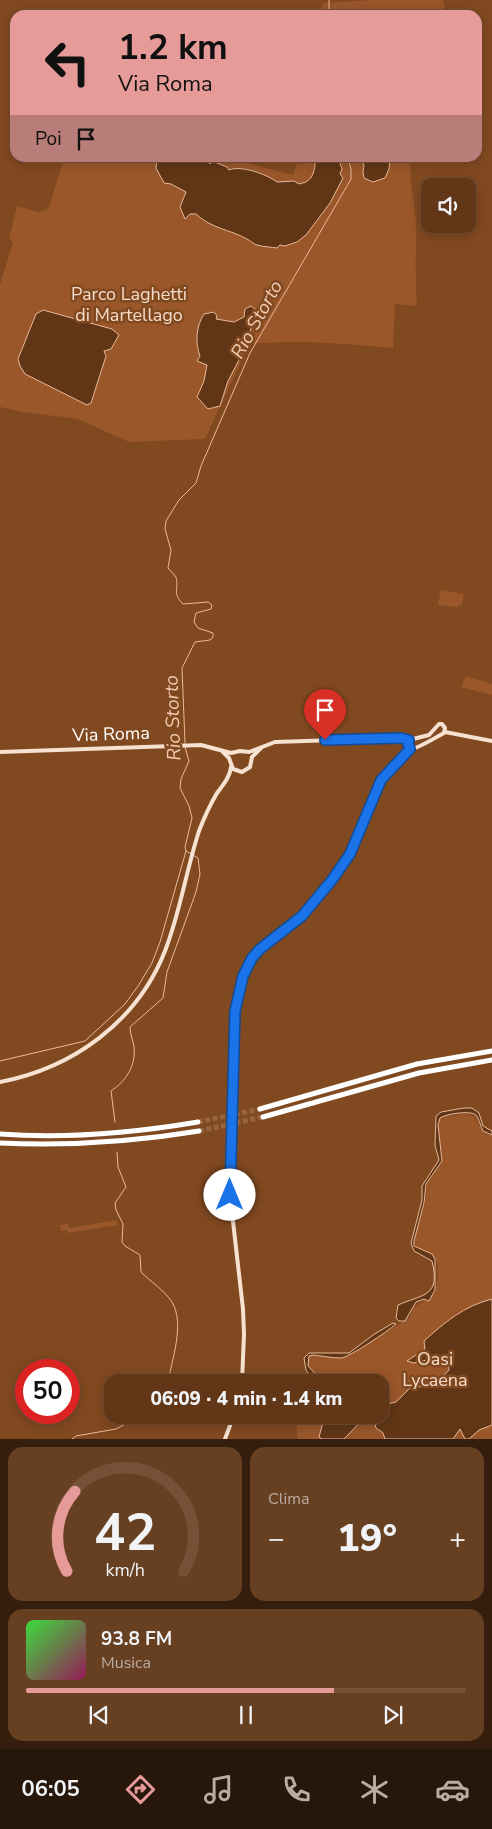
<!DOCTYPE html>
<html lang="it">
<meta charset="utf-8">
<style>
:root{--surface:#613718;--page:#673f21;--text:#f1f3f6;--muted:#baaca2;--line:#755137;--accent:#e69b98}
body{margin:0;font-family:"Nunito Sans",sans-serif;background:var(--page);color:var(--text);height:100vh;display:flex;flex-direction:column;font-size:19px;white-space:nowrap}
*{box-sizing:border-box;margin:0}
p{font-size:16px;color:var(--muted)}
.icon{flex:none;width:28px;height:28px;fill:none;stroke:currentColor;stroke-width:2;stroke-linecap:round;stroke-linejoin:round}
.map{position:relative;height:1439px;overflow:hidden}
.drawer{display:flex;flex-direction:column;gap:8px;padding:8px;background:#351e0d;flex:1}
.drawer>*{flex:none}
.guide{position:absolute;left:10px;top:10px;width:472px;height:152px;border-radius:15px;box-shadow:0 2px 12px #0003,0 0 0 1px var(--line);background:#e69b98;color:#111;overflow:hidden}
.buttons{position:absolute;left:421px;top:178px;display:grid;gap:10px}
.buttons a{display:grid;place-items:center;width:55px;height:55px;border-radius:10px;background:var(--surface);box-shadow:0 2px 12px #0003,0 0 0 1px var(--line);font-size:25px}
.speed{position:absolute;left:15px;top:1359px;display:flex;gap:10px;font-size:25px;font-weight:700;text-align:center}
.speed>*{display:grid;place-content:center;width:65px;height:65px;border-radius:50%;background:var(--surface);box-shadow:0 2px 12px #0003,0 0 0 1px var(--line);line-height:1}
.speed .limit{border:8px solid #d22;background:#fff;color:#111}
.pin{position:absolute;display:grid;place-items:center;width:42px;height:42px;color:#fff;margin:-51px -21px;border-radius:50% 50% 50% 0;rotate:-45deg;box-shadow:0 0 5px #0007}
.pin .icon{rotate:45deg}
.me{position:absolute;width:55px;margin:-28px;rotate:0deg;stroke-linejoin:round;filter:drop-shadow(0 0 4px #0008)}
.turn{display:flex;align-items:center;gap:18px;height:105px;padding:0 25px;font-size:22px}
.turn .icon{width:65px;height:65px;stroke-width:2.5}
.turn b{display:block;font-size:35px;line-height:42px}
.then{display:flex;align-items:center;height:48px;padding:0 25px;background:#0003;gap:10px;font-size:19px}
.big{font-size:38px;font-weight:800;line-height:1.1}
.drawer .card{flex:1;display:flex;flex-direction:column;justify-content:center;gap:8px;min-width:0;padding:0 18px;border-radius:15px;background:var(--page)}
.drawer .dial{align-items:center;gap:0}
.dial svg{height:130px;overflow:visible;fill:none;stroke:var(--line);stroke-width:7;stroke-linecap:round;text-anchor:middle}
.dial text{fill:var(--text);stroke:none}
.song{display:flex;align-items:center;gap:15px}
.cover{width:60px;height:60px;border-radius:8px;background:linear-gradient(135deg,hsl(120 70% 55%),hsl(330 70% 35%))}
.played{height:5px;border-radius:2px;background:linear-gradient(90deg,var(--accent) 70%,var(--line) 70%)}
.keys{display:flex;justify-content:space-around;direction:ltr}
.heat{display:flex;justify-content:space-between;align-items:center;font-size:28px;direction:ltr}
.drawer .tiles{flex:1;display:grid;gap:8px;grid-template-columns:1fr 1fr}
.card:last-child{grid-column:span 2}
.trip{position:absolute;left:104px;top:1374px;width:285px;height:50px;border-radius:15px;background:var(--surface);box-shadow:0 2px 12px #0003,0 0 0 1px var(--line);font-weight:800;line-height:50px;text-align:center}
.tabs{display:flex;height:80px;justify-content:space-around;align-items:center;background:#27160a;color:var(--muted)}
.tabs .icon{width:35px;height:35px}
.tabs .active{color:var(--accent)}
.tabs b{font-size:22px;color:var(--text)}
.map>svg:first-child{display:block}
.green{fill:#99572a}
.water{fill:#603616;stroke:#eab999}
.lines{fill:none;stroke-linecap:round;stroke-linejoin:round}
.stream{stroke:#eab999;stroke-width:1}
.motorway-tunnel{stroke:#946441;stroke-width:5;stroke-dasharray:5 2.5;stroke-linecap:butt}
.secondary{stroke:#f7e1d0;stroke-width:4}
.motorway{stroke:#fff;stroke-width:5}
.route-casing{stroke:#114b97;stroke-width:12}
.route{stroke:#1a73e8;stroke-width:9}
.labels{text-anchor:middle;stroke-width:5;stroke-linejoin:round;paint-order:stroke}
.park-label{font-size:18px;fill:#f6dcca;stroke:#814920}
.street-label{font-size:18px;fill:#fff;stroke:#814920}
.water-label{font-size:19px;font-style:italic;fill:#f0cab1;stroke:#814920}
</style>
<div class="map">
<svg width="492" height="1439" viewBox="0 0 492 1439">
<rect width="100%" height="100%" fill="#814920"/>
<g class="green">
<path d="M373 0H443L446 15H323L321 10 323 3Z"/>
<path d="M64 158H229L293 175 299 158H411C408 181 416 204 416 227 416 254 415 279 417 306L395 304 393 348C347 344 299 339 252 344L245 353 205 439 129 442 78 419 23 412 0 407V285L13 242 9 239 17 206 38 212 46 210 50 204Z"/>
<path d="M441 590 464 594 462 605 456 607 438 605Z"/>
<path d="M466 676 492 684V695L461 687Z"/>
<path d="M466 1114 474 1116 484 1133 492 1136V1439H298L296 1422 305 1415H380V1382H323L312 1372 307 1361 309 1356 313 1355 343 1358 353 1353 410 1317 413 1308 435 1293C437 1284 441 1263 434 1256 430 1251 421 1249 416 1247L414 1240 425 1205 427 1184 442 1162 438 1123 442 1117Z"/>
<path d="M117 1220 118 1225 68 1233 67 1230 61 1231 60 1225 68 1224 69 1228Z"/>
</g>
<g class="water">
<path d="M157 158H197L200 160 204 158 210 164 212 161 227 167 229 170C241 165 266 174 277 182L294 181 299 184C302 183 305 183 307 181 314 178 316 164 315 158H338L342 169 340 174 343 178 330 203 306 235 297 242 285 246 280 245 277 248C271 247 264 247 257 245 253 244 251 241 247 239 229 229 212 229 196 214H190L185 219 180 207 186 192 171 184 164 183 156 168Z"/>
<path d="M360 158H390L389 169 385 178 373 182 364 178 363 173 364 165Z"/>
<path d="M251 306 260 313 251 328 240 358 228 381 220 406 208 409 197 397 204 381 207 365 197 361 200 356C195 343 196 326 204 314L214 312 217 316 216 319 234 322 244 317 245 309Z"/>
<path d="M43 310 112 329 119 335 111 349 104 351 106 356 91 403 87 405 25 374 20 366 18 359 36 314Z"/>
<path d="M464 1108H472L479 1113 483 1126 492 1131V1135L483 1131C481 1127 479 1119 476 1115 471 1110 445 1114 440 1118L438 1125 442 1161 426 1184 424 1203 414 1241V1246L432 1254 435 1259V1290L429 1301 424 1299 416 1302 405 1321H399L396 1318 398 1305C423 1294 441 1297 432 1261L414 1251 411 1243 422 1200V1186L439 1160 435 1145 436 1116 441 1112Z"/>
<path d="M492 1299V1425L479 1430 469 1439H465L460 1429 453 1439H385L383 1433 376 1428 373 1415H380V1406L396 1402 410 1388 435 1385 449 1370 448 1355 414 1363 407 1361 425 1349 424 1341C445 1322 464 1306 492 1299Z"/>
<path d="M393 1323 396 1324C388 1331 350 1357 341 1358 332 1358 322 1356 313 1355L309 1356 308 1366 323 1382H315L306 1370 304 1358 309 1353H349L373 1335Z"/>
<path d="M325 1415H367L344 1439H322L319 1437Z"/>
</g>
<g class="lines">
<g class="stream">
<path d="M329 15V0"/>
<path d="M185 743 182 668 195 642 210 640 213 637V633L198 628 194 622 196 613 211 609 212 605 208 602 183 604C172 593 179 590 176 577L168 568 171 550 165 529 166 521 179 500 196 483 201 466 250 353 351 179V169L348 158"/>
<path d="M0 1061 85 1041 125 1004 138 986 152 963 160 942 186 851"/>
<path d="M115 1122 111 1091C126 1081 136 1066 134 1047 133 1040 130 1034 130 1027L163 998 167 972 196 892 200 874 198 858 186 851 185 847 192 818 189 806 180 788 181 779 189 761 185 747"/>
<path d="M117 1152 118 1167 126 1187 115 1203 116 1210 123 1224 122 1242 125 1246 140 1255 141 1272C150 1281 165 1291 172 1302 185 1324 172 1359 168 1382"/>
<path d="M72 1439 76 1436 116 1429 131 1421 158 1415"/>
</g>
<g class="motorway-tunnel">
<path d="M198 1122 260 1109"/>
<path d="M199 1131 263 1117"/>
</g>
<g class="secondary">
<path d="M445 732 492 741"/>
<path d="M409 740 429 735 439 724H442L445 728 444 733C436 737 416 750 410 749"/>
<path d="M0 752 201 745 231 753 240 751 249 752 275 742 397 738 409 740"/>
<path d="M223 752 229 758 233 769 242 772 250 767 252 757 261 748"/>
<path d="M0 1082C73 1068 137 1022 165 951 180 913 186 871 199 831 204 818 210 805 217 793 223 785 230 777 231 767"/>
<path d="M242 1382 244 1334 243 1309 230 1195 234 1028 239 988 252 958 266 944 302 916 338 872 350 854 381 780 410 749"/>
<path d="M225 1439 234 1415"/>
</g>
<g class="motorway">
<path d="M260 1109 417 1064 492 1051"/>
<path d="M263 1117 419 1073 492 1060"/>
<path d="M0 1134C67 1139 133 1133 198 1122"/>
<path d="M0 1143C67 1146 133 1142 199 1131"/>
</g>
</g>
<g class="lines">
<g class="route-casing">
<path id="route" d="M230 1195 235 1011 243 976 252 958 260 949 302 916 332 880 350 854 381 780 410 749 408 744 409 740 401 738 325 740"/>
</g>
<use href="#route" class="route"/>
</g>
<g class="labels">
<g class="park-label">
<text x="129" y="300">Parco Laghetti<tspan x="129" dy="21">di Martellago</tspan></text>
<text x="435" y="1365">Oasi<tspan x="435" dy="21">Lycaena</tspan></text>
</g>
<g class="street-label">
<text transform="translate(111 734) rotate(-2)" y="6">Via Roma</text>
</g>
<g class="water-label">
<text transform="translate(256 319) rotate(-61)" y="7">Rio Storto</text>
<text transform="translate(172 718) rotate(-92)" y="7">Rio Storto</text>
</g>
</g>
</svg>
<div class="buttons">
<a><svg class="icon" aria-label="sound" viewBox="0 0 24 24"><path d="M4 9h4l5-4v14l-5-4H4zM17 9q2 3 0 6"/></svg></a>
</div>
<div class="speed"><div class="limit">50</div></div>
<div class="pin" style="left:325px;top:740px;background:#d93025"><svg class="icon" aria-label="arrive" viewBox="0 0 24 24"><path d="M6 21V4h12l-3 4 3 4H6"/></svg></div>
<svg class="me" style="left:230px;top:1195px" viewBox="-20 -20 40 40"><circle r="19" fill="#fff"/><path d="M0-13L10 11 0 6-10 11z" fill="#1a73e8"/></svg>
<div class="trip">06:09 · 4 min · 1.4 km</div>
<div class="guide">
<div class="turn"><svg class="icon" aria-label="left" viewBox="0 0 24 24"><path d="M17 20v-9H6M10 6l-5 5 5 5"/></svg><div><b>1.2 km</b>Via Roma</div></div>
<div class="then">Poi<svg class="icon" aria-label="arrive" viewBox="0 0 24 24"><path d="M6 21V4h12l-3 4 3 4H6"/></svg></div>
</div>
</div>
<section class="drawer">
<div class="tiles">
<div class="card dial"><svg viewBox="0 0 100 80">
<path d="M14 69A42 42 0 1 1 86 69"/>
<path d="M14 69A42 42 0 0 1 19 20" stroke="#e69b98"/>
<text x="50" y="56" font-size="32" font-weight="700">42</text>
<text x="50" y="72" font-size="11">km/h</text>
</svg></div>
<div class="card"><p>Clima</p>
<div class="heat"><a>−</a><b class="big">19°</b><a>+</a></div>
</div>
<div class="card">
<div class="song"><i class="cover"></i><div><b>93.8 FM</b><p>Musica</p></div></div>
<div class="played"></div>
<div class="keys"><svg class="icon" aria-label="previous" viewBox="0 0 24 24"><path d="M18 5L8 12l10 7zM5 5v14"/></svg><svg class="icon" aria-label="pause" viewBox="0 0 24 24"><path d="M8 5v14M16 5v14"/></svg><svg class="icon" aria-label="next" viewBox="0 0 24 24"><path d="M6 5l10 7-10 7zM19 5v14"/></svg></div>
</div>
</div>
</section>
<nav class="tabs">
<b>06:05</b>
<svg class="icon active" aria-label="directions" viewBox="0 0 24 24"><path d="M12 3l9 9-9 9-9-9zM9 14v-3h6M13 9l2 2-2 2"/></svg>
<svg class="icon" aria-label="music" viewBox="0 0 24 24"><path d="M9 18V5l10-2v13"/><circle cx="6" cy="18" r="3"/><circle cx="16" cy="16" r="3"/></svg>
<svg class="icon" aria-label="phone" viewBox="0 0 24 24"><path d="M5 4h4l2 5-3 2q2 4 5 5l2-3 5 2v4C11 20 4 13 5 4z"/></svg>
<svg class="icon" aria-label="climate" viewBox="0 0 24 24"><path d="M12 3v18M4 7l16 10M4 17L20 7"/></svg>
<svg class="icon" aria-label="car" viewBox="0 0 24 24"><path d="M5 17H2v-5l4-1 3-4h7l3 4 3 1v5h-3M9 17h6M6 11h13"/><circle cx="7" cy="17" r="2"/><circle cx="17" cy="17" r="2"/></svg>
</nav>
